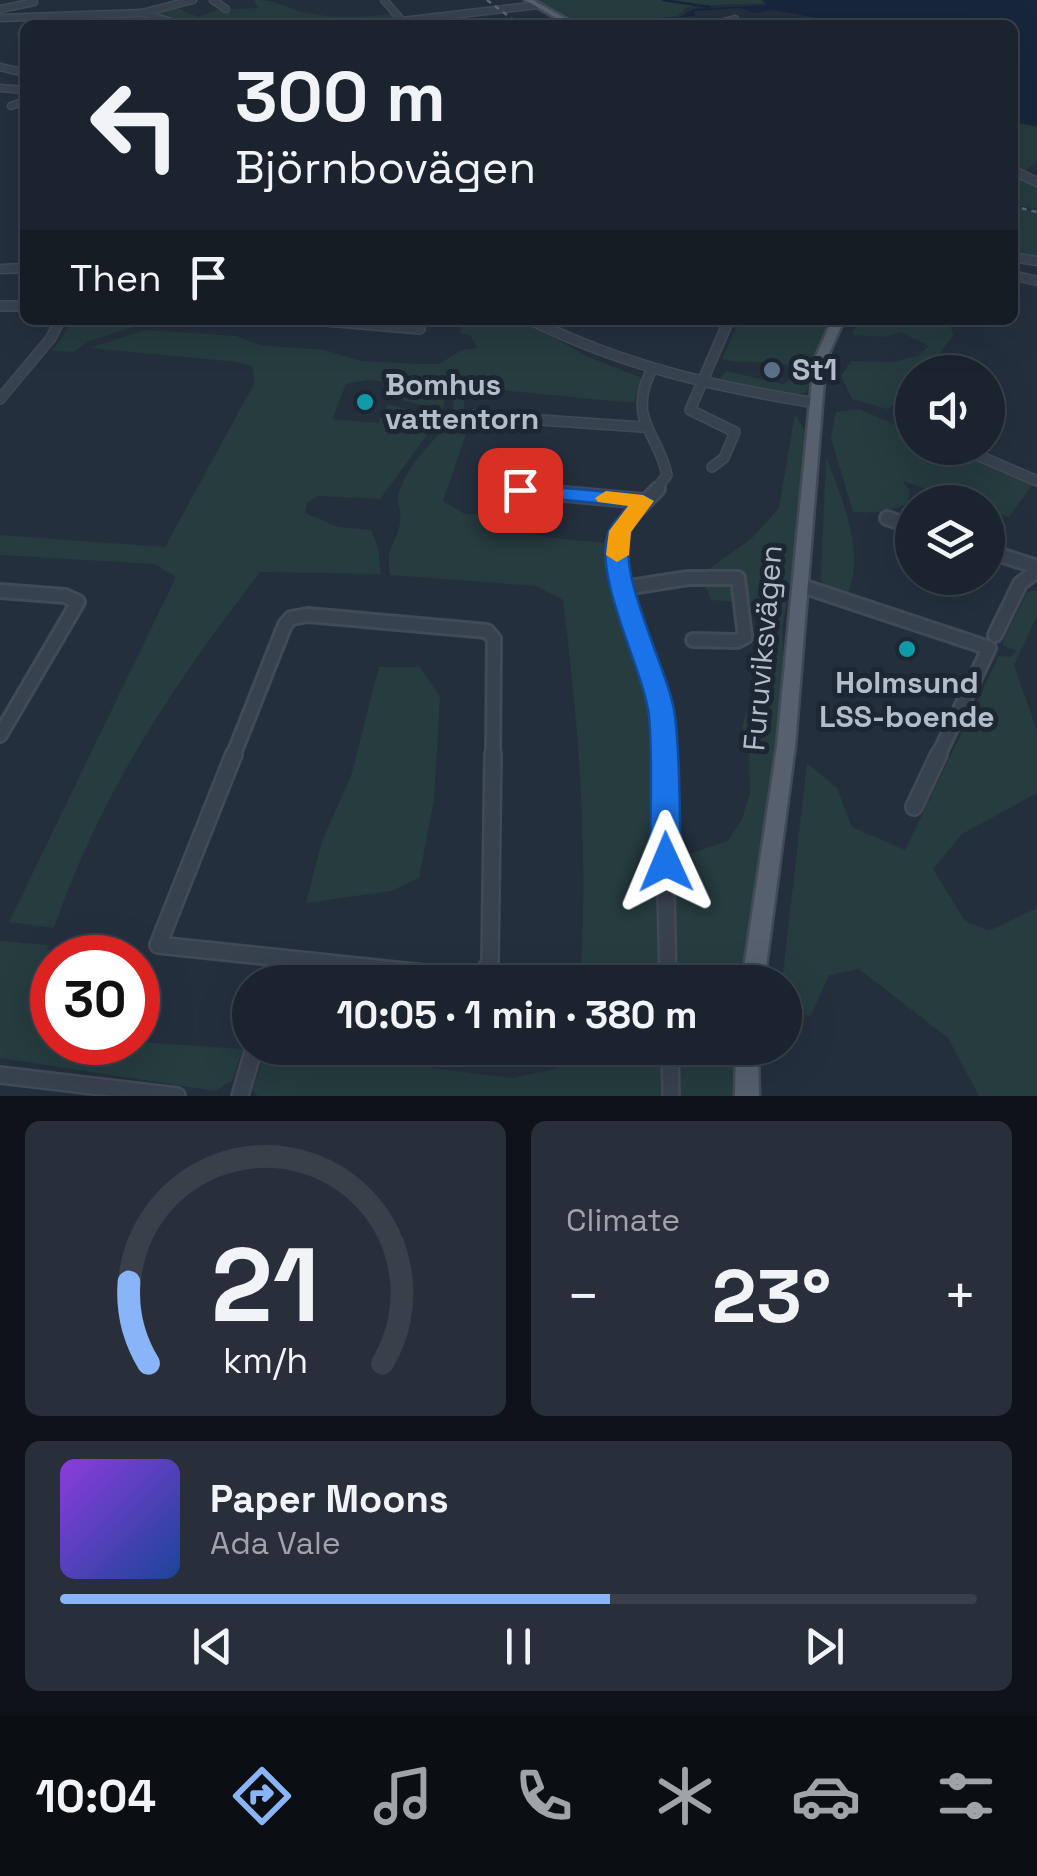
<!DOCTYPE html>
<meta charset="utf-8">
<style>
:root{--surface:#1b232e;--page:#282f3a;--text:#f1f3f6;--muted:#a0a4aa;--line:#39404a;--accent:#8ab4f8}
body{margin:0;font-family:"Space Grotesk",sans-serif;background:var(--page);color:var(--text);height:100vh;display:flex;flex-direction:column;font-size:38px;white-space:nowrap}
*{box-sizing:border-box;margin:0}
p{font-size:32px;color:var(--muted)}
.icon{flex:none;width:55px;height:55px;fill:none;stroke:currentColor;stroke-width:2;stroke-linecap:round;stroke-linejoin:round}
.map{position:relative;height:1096px;overflow:hidden}
.side{display:flex;flex-direction:column;gap:25px;padding:25px;background:#0f1319;flex:1}
.side>*{flex:none}
.top-card{position:absolute;left:20px;top:20px;width:998px;height:305px;border-radius:15px;box-shadow:0 10px 40px #0002,0 0 0 2px var(--line);background:#1b232e;color:var(--text);overflow:hidden}
.buttons{position:absolute;left:895px;top:355px;display:grid;gap:20px}
.buttons a{display:grid;place-items:center;width:110px;height:110px;border-radius:50%;background:var(--surface);box-shadow:0 10px 40px #0002,0 0 0 2px var(--line);font-size:50px}
.speed{position:absolute;left:30px;top:935px;display:flex;gap:20px;font-size:50px;font-weight:700;text-align:center}
.speed>*{display:grid;place-content:center;width:130px;height:130px;border-radius:50%;background:var(--surface);box-shadow:0 10px 40px #0002,0 0 0 2px var(--line);line-height:1}
.speed .limit{border:15px solid #d22;background:#fff;color:#111}
.pin{position:absolute;display:grid;place-items:center;width:85px;height:85px;color:#fff;margin:-42px;border-radius:20px;box-shadow:0 5px 15px #0006}
.me{position:absolute;width:110px;margin:-55px;rotate:359deg;stroke-linejoin:round;filter:drop-shadow(0 0 8px #0008)}
.turn{display:flex;align-items:center;gap:35px;height:210px;padding:0 50px;font-size:45px}
.turn .icon{width:130px;height:130px;stroke-width:2.5}
.turn b{display:block;font-size:70px;line-height:85px}
.then{display:flex;align-items:center;height:95px;padding:0 50px;background:#0003;gap:20px;font-size:38px}
.big{font-size:75px;font-weight:800;line-height:1.1}
.side .widget{flex:1;display:flex;flex-direction:column;justify-content:center;gap:15px;min-width:0;padding:0 35px;border-radius:15px;background:var(--page)}
.side .dial{align-items:center;gap:0}
.dial svg{height:260px;overflow:visible;fill:none;stroke:var(--line);stroke-width:7;stroke-linecap:round;text-anchor:middle}
.dial text{fill:var(--text);stroke:none}
.song{display:flex;align-items:center;gap:30px}
.cover{width:120px;height:120px;border-radius:15px;background:linear-gradient(135deg,hsl(270 70% 55%),hsl(220 70% 35%))}
.played{height:10px;border-radius:5px;background:linear-gradient(90deg,var(--accent) 60%,var(--line) 60%)}
.keys{display:flex;justify-content:space-around;direction:ltr}
.heat{display:flex;justify-content:space-between;align-items:center;font-size:55px;direction:ltr}
.side .tiles{flex:1;display:grid;gap:25px;grid-template-columns:1fr 1fr}
.widget:last-child{grid-column:span 2}
.trip{position:absolute;left:232px;top:965px;width:570px;height:100px;border-radius:50px;background:var(--surface);box-shadow:0 10px 40px #0002,0 0 0 2px var(--line);font-weight:800;line-height:100px;text-align:center}
.tab-bar{display:flex;height:160px;justify-content:space-around;align-items:center;background:#0b0e12;color:var(--muted)}
.tab-bar .icon{width:70px;height:70px}
.tab-bar .active{color:var(--accent)}
.tab-bar b{font-size:45px;color:var(--text)}
.map>svg:first-child{display:block}
.green{fill:#263c3f}
.water{fill:#17263c}
.lines{fill:none;stroke-linecap:round;stroke-linejoin:round}
.stream{stroke:#17263c;stroke-width:2.5}
.minor-far4-casing{stroke:#414a57;stroke-width:9}
.minor-far3-casing{stroke:#414a57;stroke-width:11}
.minor-far2-casing{stroke:#414a57;stroke-width:12}
.minor-far1-casing{stroke:#414a57;stroke-width:18}
.minor-casing{stroke:#414a57;stroke-width:20}
.major-casing{stroke:#414a57;stroke-width:5}
.minor-far4{stroke:#38414e;stroke-width:6}
.minor-far3{stroke:#38414e;stroke-width:8}
.minor-far2{stroke:#38414e;stroke-width:9}
.minor-far1{stroke:#38414e;stroke-width:12}
.minor{stroke:#38414e;stroke-width:15}
.major{fill:#56606e;fill-rule:evenodd}
.rail{stroke:#5a6575;stroke-width:2.5;stroke-dasharray:5 5;stroke-linecap:butt}
.route{fill:#1a73e8;stroke:#114b97;stroke-width:2.5}
.slow{fill:#f59e0b}
.service-dot{fill:#5c6f8a;stroke:#1d2633;stroke-width:4}
.culture-dot{fill:#0f9aa8;stroke:#1d2633;stroke-width:4}
.labels{text-anchor:middle;stroke-width:10;stroke-linejoin:round;paint-order:stroke}
.poi-label{font-size:30px;font-weight:bold;fill:#b4bcc9;stroke:#1d2633;text-anchor:start}
.street-label{font-size:30px;fill:#b4bcc9;stroke:#1d2633}
</style>
<div class="map">
<svg width="1037" height="1096" viewBox="0 0 1037 1096">
<rect width="100%" height="100%" fill="#242f3e"/>
<g class="green">
<path d="M254 0C280 0 284 8 307 13 336 19 364 17 393 14L402 25H195L153 11 175 7 198 17 216 10 258 8Z"/>
<path d="M535 0H849C795 5 739 2 687 7L678 16 582 25Z"/>
<path d="M1012 122 1037 127V162L1019 175 1037 184V210L1013 203Z"/>
<path d="M1013 207 1037 213V256L1013 251Z"/>
<path d="M464 320H523L586 356 642 378 634 402H622L460 386 457 391 465 395 463 412 453 410 454 392H447L442 410 393 398 399 383 368 380 346 384 332 419 378 423 388 405 441 416 380 499 318 496 307 503 305 513 338 527 371 530 378 548 381 574 260 572C173 685 101 792 54 928L9 922 176 577 155 564 0 555V535L165 547 255 382 252 366 237 362 90 348 144 330 236 336 260 345 324 350 362 361 418 364H439L462 350 477 348 470 335 460 333Z"/>
<path d="M740 320 830 321 806 393 793 395 717 383 726 371 783 384 794 377 788 365C765 360 745 365 722 359Z"/>
<path d="M859 320H946L954 334 934 361 939 372H912V396L887 409 852 399 841 376 851 361 894 362 918 356 929 346 901 332 884 337 852 335Z"/>
<path d="M118 325 133 327 87 342 74 352 52 351 69 327Z"/>
<path d="M859 409 912 432V448H948L1033 484 1009 517 988 510V502H966L902 481 910 490 908 502C892 513 872 513 853 512L831 438 836 412Z"/>
<path d="M795 414 806 433 792 586C785 609 777 637 787 660L775 798 744 982H674L673 936 679 857 728 841 742 819 750 793 749 746 742 727 764 651 755 603 711 600 701 575 752 538 779 508Z"/>
<path d="M455 420 466 427 465 437 443 501 463 513 509 519C530 543 579 538 610 544L617 589 614 595 627 613 625 637 652 699 656 724 661 928 659 982H580C589 855 579 727 563 600L536 586 390 575C385 542 396 548 400 523 402 512 396 502 399 492 407 466 433 442 450 421Z"/>
<path d="M826 456C842 500 865 548 848 594L825 586 821 579Z"/>
<path d="M1037 590V616L1014 665 1037 731V793L962 834 933 869 965 921 989 931 1037 908V1096H979L948 1038 859 969 829 975 811 1016 799 1014 785 997V982H782L807 763 837 788 852 827 905 850 999 656 1010 657 1017 651 1003 646 1004 639 1027 592Z"/>
<path d="M379 667H420L440 697 434 800 419 878 391 891 306 903 322 841 351 776Z"/>
<path d="M0 941 48 945 47 950 87 954 86 957 52 958V1042H138L243 1049 232 1081 215 1091 0 1058Z"/>
<path d="M576 1048H661L662 1096H257L253 1089 261 1065 273 1051 408 1060 432 1068 512 1078 558 1068Z"/>
<path d="M677 1048H740L737 1096H681Z"/>
</g>
<path class="water" d="M762 0H1037V126L1013 122 1012 25H836L834 21 773 10 754 13 740 8 694 11 695 16 681 17 693 9 767 5Z"/>
<g class="lines">
<path class="stream" d="M663 0 710 7"/>
<g class="minor-far4-casing">
<g id="minor-far4">
<path d="M213 0 226 9"/>
<path d="M384 0 404 23"/>
<path d="M0 9 34 2"/>
<path d="M143 13 181 25"/>
<path d="M0 18 142 13 193 0"/>
<path d="M402 21 538 5"/>
<path d="M442 25H508"/>
<path d="M713 25 735 19"/>
<path d="M22 34 25 28"/>
<path d="M0 67 25 73"/>
<path d="M0 88 25 90"/>
<path d="M11 106 25 101"/>
</g>
</g>
<g class="minor-far3-casing">
<g id="minor-far3">
<path d="M1012 170 1037 182"/>
<path d="M1012 257 1037 261"/>
<path d="M0 269 25 268"/>
<path d="M1012 275 1037 281"/>
</g>
</g>
<g class="minor-far2-casing">
<g id="minor-far2">
<path d="M0 306H25"/>
<path d="M314 320 420 329"/>
<path d="M531 320C623 366 715 387 816 403"/>
<path d="M650 373C628 421 658 432 667 475L655 491"/>
<path d="M0 399 51 338 60 320"/>
<path d="M468 415 642 427"/>
<path d="M961 448 1037 481"/>
<path d="M712 467 724 458 735 432 690 410 729 320"/>
<path d="M520 490 535 491"/>
</g>
</g>
<g class="minor-far1-casing">
<g id="minor-far1">
<path d="M658 489 626 521 617 545 623 593 662 716 663 756"/>
<path d="M520 490 643 501"/>
<path d="M887 518 912 527"/>
<path d="M988 551 1037 567"/>
<path d="M799 585 989 648 938 756"/>
<path d="M624 588 688 578H738L745 637 737 641 693 640"/>
<path d="M0 591 65 596 78 602 0 735"/>
<path d="M995 635 1020 584 1037 570"/>
<path d="M233 756 285 625 291 618 308 615 487 631 494 639 493 756"/>
</g>
</g>
<g class="minor-casing">
<g id="minor">
<path d="M234 754 158 945 471 978 482 976 490 962 493 754"/>
<path d="M663 754 668 982"/>
<path d="M914 807 939 754"/>
<path d="M274 982 281 958"/>
<path d="M670 1048 671 1096"/>
<path d="M0 1075 177 1096"/>
<path d="M240 1096 254 1048"/>
</g>
</g>
<g class="major-casing">
<g id="major">
<path d="M525 0H533L577 25H568Z"/>
<path d="M832 320H844L828 356 824 381 795 746 764 982H742L777 746 812 381 816 356Z"/>
<path d="M736 1048H758L759 1096H735Z"/>
</g>
</g>
<use href="#minor-far4" class="minor-far4"/>
<use href="#minor-far3" class="minor-far3"/>
<use href="#minor-far2" class="minor-far2"/>
<use href="#minor-far1" class="minor-far1"/>
<use href="#minor" class="minor"/>
<use href="#major" class="major"/>
<g class="rail">
<path d="M487 0 520 25"/>
<path d="M1012 206 1037 212"/>
</g>
</g>
<path class="route" d="M520 484 643 495 654 501C647 510 635 521 631 532 615 573 670 672 675 716 681 764 679 814 681 862L676 871 666 875 655 871 650 862C650 814 653 764 649 716 644 670 591 574 609 531 613 522 622 514 628 506L513 495 510 490 513 486Z"/>
<path class="slow" d="M606 491 643 495 654 501 631 532 629 555 617 562 606 555 609 531 628 506 598 502 595 498Z"/>
<circle class="service-dot" cx="772" cy="370" r="10"/>
<g class="culture-dot">
<circle cx="365" cy="402" r="10"/>
<circle cx="907" cy="649" r="10"/>
</g>
<g class="labels">
<g class="poi-label">
<text x="792" y="380">St1</text>
<text x="385" y="395">Bomhus<tspan x="385" dy="34">vattentorn</tspan></text>
<text x="907" y="693" text-anchor="middle">Holmsund<tspan x="907" dy="34">LSS-boende</tspan></text>
</g>
<g class="street-label">
<text transform="translate(763 648) rotate(-85)" y="10">Furuviksvägen</text>
</g>
</g>
</svg>
<div class="buttons">
<a><svg class="icon" aria-label="sound" viewBox="0 0 24 24"><path d="M4 9h4l5-4v14l-5-4H4zM17 9q2 3 0 6"/></svg></a>
<a><svg class="icon" aria-label="layers" viewBox="0 0 24 24"><path d="M12 4l9 5-9 5-9-5zM3 14l9 5 9-5"/></svg></a>
</div>
<div class="speed"><div class="limit">30</div></div>
<div class="pin" style="left:520px;top:490px;background:#d93025"><svg class="icon" aria-label="arrive" viewBox="0 0 24 24"><path d="M6 21V4h12l-3 4 3 4H6"/></svg></div>
<svg class="me" style="left:666px;top:862px" viewBox="-20 -20 40 40"><path d="M0-17L14 15 0 8-14 15z" fill="#1a73e8" stroke="#fff" stroke-width="4"/></svg>
<div class="trip">10:05 · 1 min · 380 m</div>
<div class="top-card">
<div class="turn"><svg class="icon" aria-label="left" viewBox="0 0 24 24"><path d="M17 20v-9H6M10 6l-5 5 5 5"/></svg><div><b>300 m</b>Björnbovägen</div></div>
<div class="then">Then<svg class="icon" aria-label="arrive" viewBox="0 0 24 24"><path d="M6 21V4h12l-3 4 3 4H6"/></svg></div>
</div>
</div>
<section class="side">
<div class="tiles">
<div class="widget dial"><svg viewBox="0 0 100 80">
<path d="M14 69A42 42 0 1 1 86 69"/>
<path d="M14 69A42 42 0 0 1 8 44" stroke="#8ab4f8"/>
<text x="50" y="56" font-size="32" font-weight="700">21</text>
<text x="50" y="72" font-size="11">km/h</text>
</svg></div>
<div class="widget"><p>Climate</p>
<div class="heat"><a>−</a><b class="big">23°</b><a>+</a></div>
</div>
<div class="widget">
<div class="song"><i class="cover"></i><div><b>Paper Moons</b><p>Ada Vale</p></div></div>
<div class="played"></div>
<div class="keys"><svg class="icon" aria-label="previous" viewBox="0 0 24 24"><path d="M18 5L8 12l10 7zM5 5v14"/></svg><svg class="icon" aria-label="pause" viewBox="0 0 24 24"><path d="M8 5v14M16 5v14"/></svg><svg class="icon" aria-label="next" viewBox="0 0 24 24"><path d="M6 5l10 7-10 7zM19 5v14"/></svg></div>
</div>
</div>
</section>
<nav class="tab-bar">
<b>10:04</b>
<svg class="icon active" aria-label="directions" viewBox="0 0 24 24"><path d="M12 3l9 9-9 9-9-9zM9 14v-3h6M13 9l2 2-2 2"/></svg>
<svg class="icon" aria-label="music" viewBox="0 0 24 24"><path d="M9 18V5l10-2v13"/><circle cx="6" cy="18" r="3"/><circle cx="16" cy="16" r="3"/></svg>
<svg class="icon" aria-label="phone" viewBox="0 0 24 24"><path d="M5 4h4l2 5-3 2q2 4 5 5l2-3 5 2v4C11 20 4 13 5 4z"/></svg>
<svg class="icon" aria-label="climate" viewBox="0 0 24 24"><path d="M12 3v18M4 7l16 10M4 17L20 7"/></svg>
<svg class="icon" aria-label="car" viewBox="0 0 24 24"><path d="M5 17H2v-5l4-1 3-4h7l3 4 3 1v5h-3M9 17h6M6 11h13"/><circle cx="7" cy="17" r="2"/><circle cx="17" cy="17" r="2"/></svg>
<svg class="icon" aria-label="filters" viewBox="0 0 24 24"><path d="M4 7h16M4 17h16"/><circle cx="9" cy="7" r="2"/><circle cx="15" cy="17" r="2"/></svg>
</nav>
